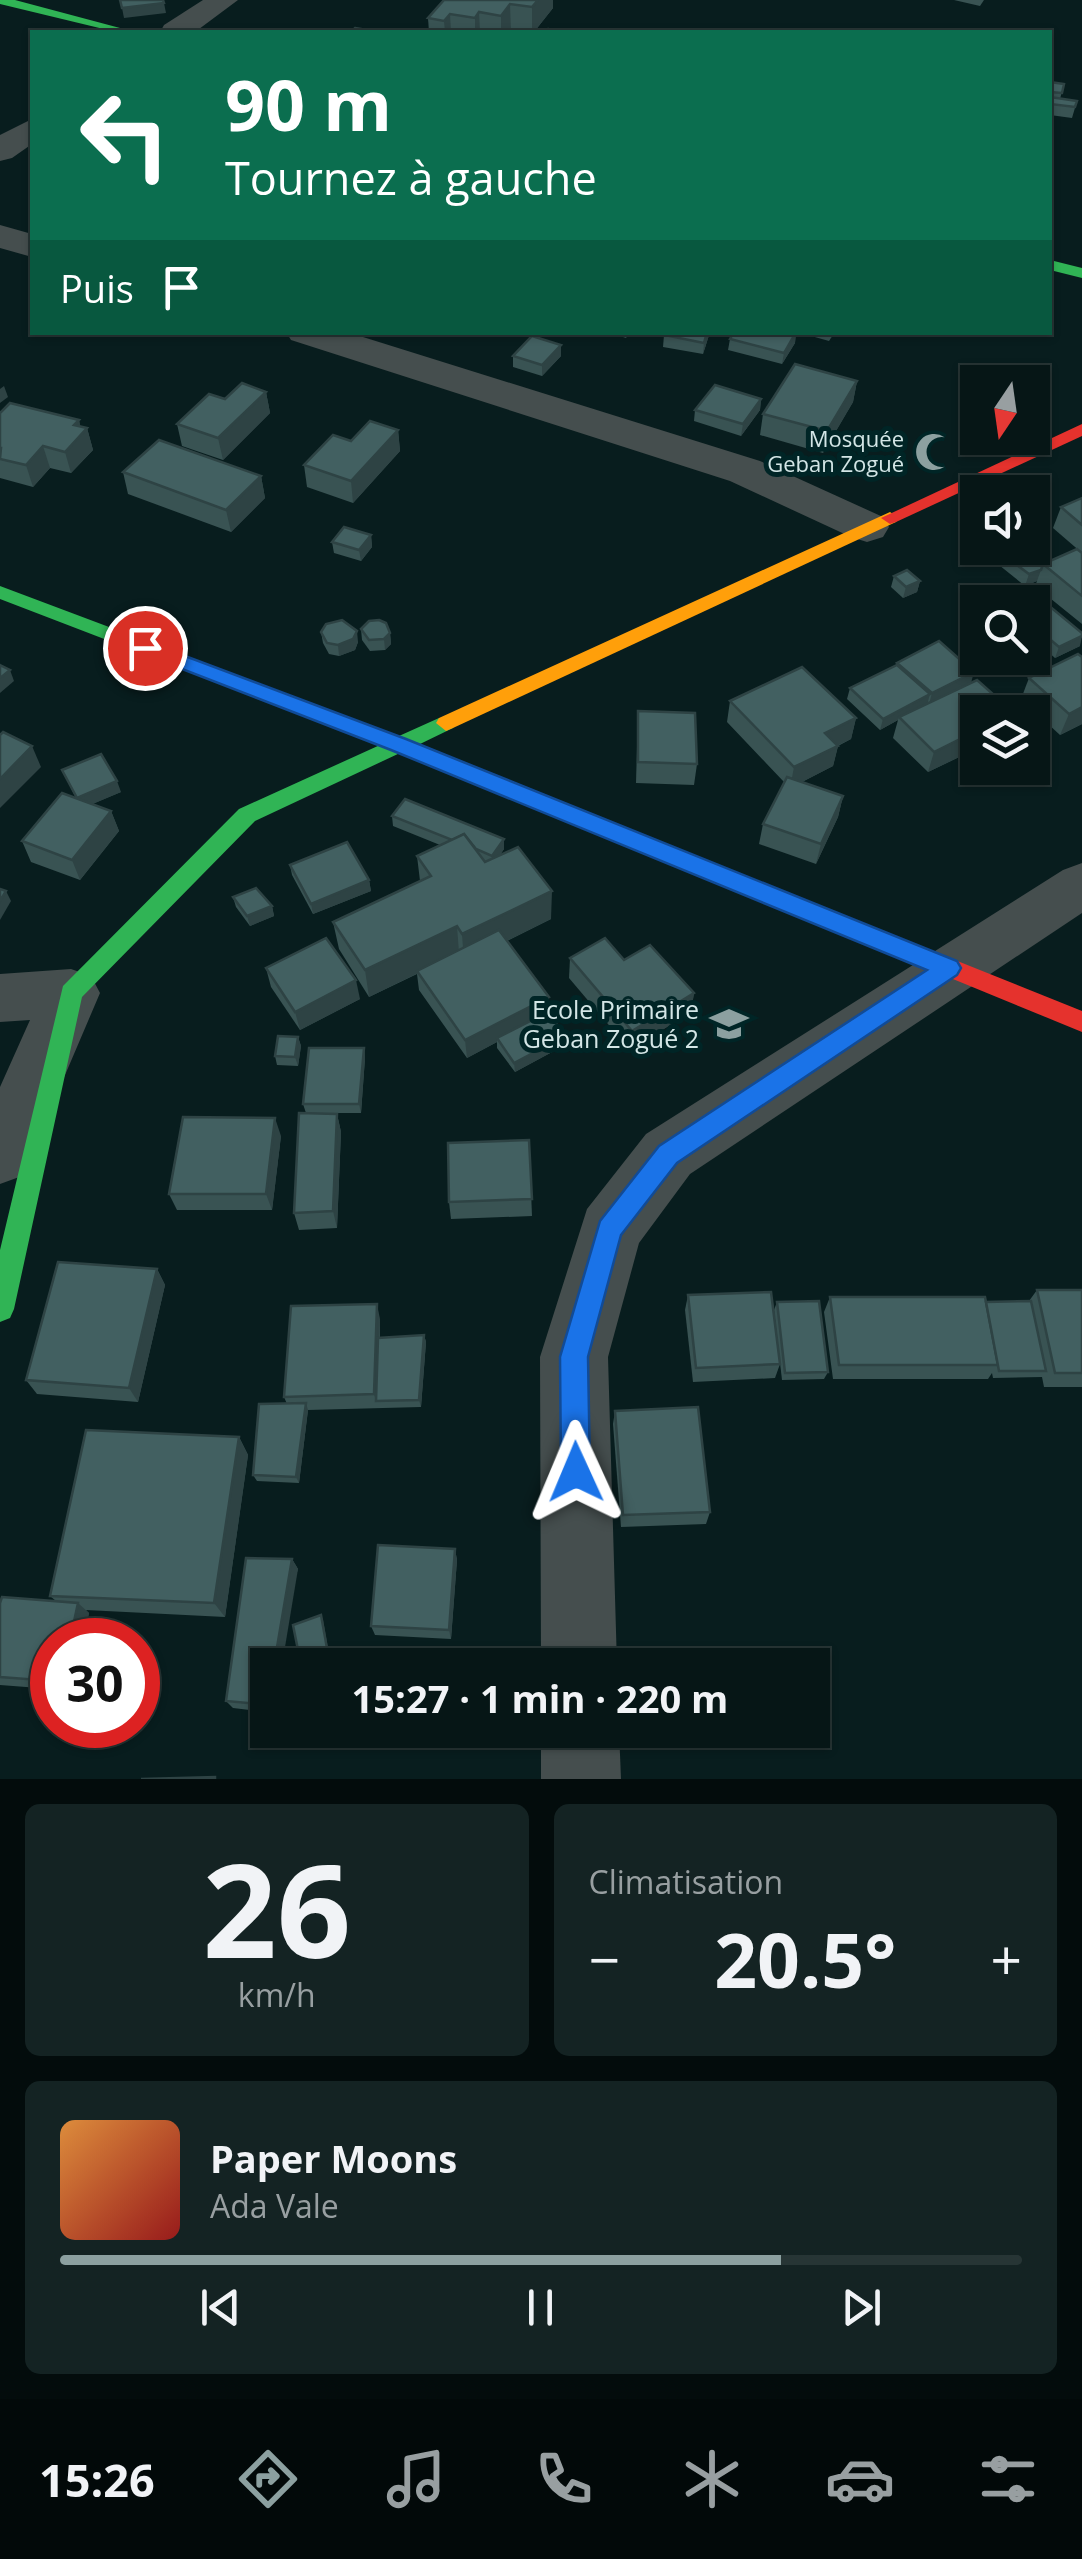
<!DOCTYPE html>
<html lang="fr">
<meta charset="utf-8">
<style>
:root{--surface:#061616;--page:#142323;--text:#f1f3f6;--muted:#989fa1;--line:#273535;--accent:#8ca0a0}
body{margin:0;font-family:"Open Sans",sans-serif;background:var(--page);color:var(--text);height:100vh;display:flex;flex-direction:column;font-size:38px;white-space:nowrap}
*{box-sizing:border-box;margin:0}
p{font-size:32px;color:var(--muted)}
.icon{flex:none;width:55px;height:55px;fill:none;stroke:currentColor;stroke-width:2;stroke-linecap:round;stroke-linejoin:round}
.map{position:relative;height:1779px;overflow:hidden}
.sheet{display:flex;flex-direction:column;gap:25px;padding:25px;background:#030c0c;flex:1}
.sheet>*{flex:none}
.hud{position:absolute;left:30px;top:30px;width:1022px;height:305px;border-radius:0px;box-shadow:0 2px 8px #0004,0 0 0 2px var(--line);background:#0b6e4f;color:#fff;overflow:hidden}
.needle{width:65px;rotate:193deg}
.tools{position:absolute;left:960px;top:365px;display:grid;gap:20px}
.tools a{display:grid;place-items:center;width:90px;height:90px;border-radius:0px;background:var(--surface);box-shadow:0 2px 8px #0004,0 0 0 2px var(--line);font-size:50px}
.speed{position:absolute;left:30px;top:1618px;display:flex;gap:20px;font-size:50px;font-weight:700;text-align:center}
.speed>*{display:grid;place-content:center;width:130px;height:130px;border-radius:50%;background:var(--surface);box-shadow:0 2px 8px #0004,0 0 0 2px var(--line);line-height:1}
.speed .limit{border:15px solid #d22;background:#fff;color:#111}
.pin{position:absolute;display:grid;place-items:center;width:85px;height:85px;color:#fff;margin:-42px;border:5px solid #fff;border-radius:50%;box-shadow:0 2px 10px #0007}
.me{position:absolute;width:110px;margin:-55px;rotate:359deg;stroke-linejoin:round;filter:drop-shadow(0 0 8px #0008)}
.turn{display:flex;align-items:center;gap:35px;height:210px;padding:0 30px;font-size:45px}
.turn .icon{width:130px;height:130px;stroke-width:2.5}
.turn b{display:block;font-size:70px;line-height:85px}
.then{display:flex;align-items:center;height:95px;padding:0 30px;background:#0003;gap:20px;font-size:38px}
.big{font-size:75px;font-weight:700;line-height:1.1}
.sheet .card{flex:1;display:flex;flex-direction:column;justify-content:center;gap:15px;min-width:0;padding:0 35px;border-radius:15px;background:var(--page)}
.sheet .dial{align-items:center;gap:0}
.dial b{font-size:130px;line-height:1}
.song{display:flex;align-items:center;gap:30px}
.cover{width:120px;height:120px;border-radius:15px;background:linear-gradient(135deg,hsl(30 70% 55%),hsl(0 70% 35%))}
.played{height:10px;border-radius:5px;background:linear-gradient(90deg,var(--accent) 75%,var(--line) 75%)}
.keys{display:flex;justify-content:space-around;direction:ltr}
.heat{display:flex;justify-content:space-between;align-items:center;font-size:55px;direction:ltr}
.sheet .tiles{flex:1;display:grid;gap:25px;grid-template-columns:1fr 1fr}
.card:last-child{grid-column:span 2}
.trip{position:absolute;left:250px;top:1648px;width:580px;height:100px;border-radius:0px;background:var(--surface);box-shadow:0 2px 8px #0004,0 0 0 2px var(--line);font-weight:700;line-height:100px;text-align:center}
.tabs{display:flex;height:160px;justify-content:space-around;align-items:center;background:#020909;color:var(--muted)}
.tabs .icon{width:70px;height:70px}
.tabs .selected{color:var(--accent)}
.tabs b{font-size:45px;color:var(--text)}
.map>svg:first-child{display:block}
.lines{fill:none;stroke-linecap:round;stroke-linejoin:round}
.street{fill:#454e4e;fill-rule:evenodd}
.fast{fill:#30b455;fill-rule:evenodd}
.slow{fill:#ff9f0a;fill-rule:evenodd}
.jam{fill:#e5322d;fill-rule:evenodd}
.wall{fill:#395353}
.shaded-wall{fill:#2e4344}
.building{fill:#426061;stroke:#2e4344;stroke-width:2.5}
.route{fill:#1a73e8;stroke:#114b97;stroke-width:2.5}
.labels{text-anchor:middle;stroke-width:10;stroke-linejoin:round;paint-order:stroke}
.far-poi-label{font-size:22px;fill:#d3e6e6;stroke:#002526;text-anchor:end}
.poi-label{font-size:25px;fill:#d3e6e6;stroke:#002526;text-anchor:end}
</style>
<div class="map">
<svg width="1082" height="1779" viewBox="0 0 1082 1779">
<rect width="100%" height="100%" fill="#081d1e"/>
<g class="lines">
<g class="street">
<path d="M203 0H238L195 32H160L164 25Z"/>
<path d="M32 119V144L12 158 0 161V135Z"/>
<path d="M0 225 32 234V257L0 248Z"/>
<path d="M286 332H347L760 461 883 517 889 527 883 537 867 542 851 537 730 481 291 340Z"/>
<path d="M1082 863V913L690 1174 639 1243 608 1357 617 1665H541L540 1357 587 1209 646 1134 1063 870Z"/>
<path d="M71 969 91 976 100 993 22 1176 0 1184V1087L30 1020 0 1022V974Z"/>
<path d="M541 1730H619L621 1779H541Z"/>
</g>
<g class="fast">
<path d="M0 0H15L135 32H116L0 4Z"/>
<path d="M1050 260 1082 268V278L1050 270Z"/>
<path d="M0 586 399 736 439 718H453L456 723 453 728 420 744 818 905 821 911 818 917H802L400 753 255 821 82 997 14 1309 10 1318 0 1322V1250L63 986 239 809 380 745 0 599Z"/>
</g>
<path class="slow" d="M890 512 899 518 896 522 453 728 446 731 436 723 439 718Z"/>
<g class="jam">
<path d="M1082 424V436L896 522 890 524 881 518Z"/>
<path d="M810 902 1082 1011V1032L802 917 799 911 802 905Z"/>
</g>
</g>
<g class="wall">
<path d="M444 0H553V8L534 32H429L428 18Z"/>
<path d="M954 0H984L980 6Z"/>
<path d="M1050 82 1064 84 1060 99 1077 101 1072 118 1050 115Z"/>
<path d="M608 332H630L626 338Z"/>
<path d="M710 332 703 354 663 347 664 335Z"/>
<path d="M796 332 795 343 782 364 728 350 730 339Z"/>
<path d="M797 332H835L829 341Z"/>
<path d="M561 345V356L542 376 513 367V356Z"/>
<path d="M857 381 853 402 823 453 760 435 763 414Z"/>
<path d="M266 392 270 413 223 460 182 446 177 424Z"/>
<path d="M761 399 760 410 741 436 694 421 695 410Z"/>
<path d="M0 413 79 420 80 427 87 428 93 450 71 473 50 468 33 487 0 478Z"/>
<path d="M398 430 400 451 353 503 307 487 304 465 351 441Z"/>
<path d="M123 472 261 476 265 498 231 532 128 494Z"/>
<path d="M1082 498V553L1053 528 1061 507Z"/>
<path d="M371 535 372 547 361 561 334 553 332 542Z"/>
<path d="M986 548H1032L1050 561 1082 553V624L1035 586 1037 581 1025 586 984 553Z"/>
<path d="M894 576 920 581 917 592 903 598 891 587Z"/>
<path d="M1032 613 1080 646 1055 658 1032 638Z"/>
<path d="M361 629 390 633 391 644 385 650 370 651 362 640Z"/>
<path d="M321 632 358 642 355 650 339 656 329 654 323 643Z"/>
<path d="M1082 657V724L1060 735 1021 699 1029 678Z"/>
<path d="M897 663 971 683 978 712V748L928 772 893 738 898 720 880 730 847 699 850 688 896 665Z"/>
<path d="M730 701 856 718 851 739 838 746 833 766 802 782 843 796 838 817 816 864 759 844 763 824 784 782 727 722Z"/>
<path d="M638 711 697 764 694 785 636 783Z"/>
<path d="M62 770 121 792 92 804 111 811 119 831 80 880 31 862 22 841 76 798Z"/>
<path d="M392 816 504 839V849L500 855 551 919 507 941 549 997V1013L565 1036V1045L515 1072 497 1048V1042L467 1058 419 990 417 974 369 997 339 949 333 922 420 881 417 856 440 845 393 826Z"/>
<path d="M290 865 369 880 371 891 313 914 292 875Z"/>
<path d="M233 897 272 906 274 916 250 926 236 907Z"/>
<path d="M570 958 624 960 694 993 691 1012 630 1050 569 978Z"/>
<path d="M266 968 360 999 300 1030 271 987Z"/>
<path d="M298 1037 301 1046 298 1066 277 1065 275 1056Z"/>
<path d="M364 1048 365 1058 361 1113H312L337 1114 341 1132 337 1228 299 1230 294 1213 306 1113 303 1104Z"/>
<path d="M281 1136 272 1210H177L169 1194Z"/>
<path d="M529 1140 532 1216 451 1219 449 1202Z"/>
<path d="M157 1269 165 1285 138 1402 37 1394 26 1380Z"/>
<path d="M1037 1290H1082V1387H1044L1042 1377 993 1378 992 1373 988 1379H833L824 1312 830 1297 986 1302 1029 1301Z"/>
<path d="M688 1295 780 1364 775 1378 693 1382 685 1310Z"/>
<path d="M777 1302 828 1372 824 1379 782 1380 774 1310Z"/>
<path d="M380 1319V1338L424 1335 426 1342 421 1407 308 1410 299 1483 257 1481 253 1475 287 1404 284 1397Z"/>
<path d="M615 1411 710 1512 706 1524 621 1527 613 1424Z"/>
<path d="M239 1437 248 1455 225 1617 86 1610 89 1613 83 1640H52V1689L0 1685V1603L56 1601 50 1596Z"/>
<path d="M455 1549 457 1560 451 1639 375 1635 371 1626Z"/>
<path d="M292 1559 298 1569 268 1665V1712L233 1708 226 1701Z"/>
</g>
<g class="shaded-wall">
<path d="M538 0H553V8L534 32H532V7Z"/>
<path d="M164 3 166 13 124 18 122 8Z"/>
<path d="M510 4 511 32H501V16Z"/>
<path d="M479 12 480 32H475V18Z"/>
<path d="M450 14 451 32H445L444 21Z"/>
<path d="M707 332H710L703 354 704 343Z"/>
<path d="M796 332 795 343 782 364 784 353Z"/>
<path d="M561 345V356L542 376V365Z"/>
<path d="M857 381 853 402 823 453 827 431Z"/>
<path d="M4 386 8 397 0 403V389Z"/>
<path d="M266 392 270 413 223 460 218 438Z"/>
<path d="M761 399 760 410 741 436 743 424Z"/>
<path d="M79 420 82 433 87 428 93 450 71 473 65 452 74 425Z"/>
<path d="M398 430 400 451 353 503 351 481Z"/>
<path d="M43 446 50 468 33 487 26 465Z"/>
<path d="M261 476 265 498 231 532 226 510Z"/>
<path d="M371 535 372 547 361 561 359 550Z"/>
<path d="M1041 570 1037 581 1025 586 1029 574Z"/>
<path d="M920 581 917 592 903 598 906 587Z"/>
<path d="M357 631 358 642 355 650 339 656 338 645Z"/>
<path d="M390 633 391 644 385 650 384 639Z"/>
<path d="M1082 636 1080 646 1055 658 1059 647Z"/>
<path d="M10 670 14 681 0 693V678Z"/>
<path d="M974 672 971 683 929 704 932 693Z"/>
<path d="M930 694 927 705 899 717 898 720 880 730 883 719Z"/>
<path d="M1082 707V724L1060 735 1069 714Z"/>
<path d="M856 718 851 739 820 754 825 733Z"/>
<path d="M978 730V748L928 772 934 752Z"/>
<path d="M32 746 41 767 0 808V779Z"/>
<path d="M838 746 833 766 790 788 794 767Z"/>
<path d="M117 781 121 792 81 809 77 798Z"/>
<path d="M843 796 838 817 816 864 821 844Z"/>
<path d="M111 811 119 831 80 880 72 860Z"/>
<path d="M504 839V849L492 866V856Z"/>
<path d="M369 880 371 891 313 914 311 904Z"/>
<path d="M6 891 11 901 0 920V901Z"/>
<path d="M552 891 551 919 464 962 462 934Z"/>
<path d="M272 906 274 916 250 926 247 916Z"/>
<path d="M457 926 459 953 369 997 365 970Z"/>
<path d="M356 980 360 999 300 1030 295 1012Z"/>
<path d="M694 993 691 1012 630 1050 632 1031Z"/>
<path d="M549 997V1016L497 1038V1042L467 1058 465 1040Z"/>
<path d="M565 1036V1045L515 1072 514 1063Z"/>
<path d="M298 1037 301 1046 298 1066 295 1057Z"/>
<path d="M364 1048 365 1058 361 1113 359 1104Z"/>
<path d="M337 1114 341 1132 337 1228 333 1211Z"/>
<path d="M275 1118 281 1136 272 1210 266 1194Z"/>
<path d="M157 1269 165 1285 138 1402 129 1388Z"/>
<path d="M377 1304 380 1319 378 1401H376L374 1394Z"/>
<path d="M424 1335 426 1342 421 1407 419 1400Z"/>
<path d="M306 1403 308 1410 299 1483 296 1477Z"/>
<path d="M239 1437 248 1455 225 1617 214 1603Z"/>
<path d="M455 1549 457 1560 451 1639 449 1630Z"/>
<path d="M292 1559 298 1569 282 1665H274Z"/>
<path d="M78 1603 89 1613 83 1640H70Z"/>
<path d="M321 1615 323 1620 331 1665H330Z"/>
</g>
<g class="building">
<path d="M120 0H163L164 3 122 8Z"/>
<path d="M444 0H538L532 7 510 4 501 16 479 12 475 18 450 14 444 21 428 18Z"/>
<path d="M355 28 379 32H351Z"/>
<path d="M548 29 566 32H545Z"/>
<path d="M907 30 932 32H907Z"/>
<path d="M1050 82 1064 84 1062 93 1050 92Z"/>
<path d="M1050 97 1077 101 1075 107 1050 104Z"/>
<path d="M666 332H707L704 343 664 335Z"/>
<path d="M734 332H796L784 353 730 339Z"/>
<path d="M532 336 561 345 542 365 513 356Z"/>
<path d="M795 364 857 381 827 431 763 414Z"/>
<path d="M242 383 266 392 218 438 177 424 209 394 225 399Z"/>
<path d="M715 385 761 399 743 424 695 410Z"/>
<path d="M10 403 79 420 74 425 87 428 65 452 43 446 26 465 0 459 1 448H0V413Z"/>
<path d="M370 421 398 430 351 481 304 465 333 435 351 441Z"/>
<path d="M159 440 261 476 226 510 123 472Z"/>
<path d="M1082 498V525L1061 507Z"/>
<path d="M344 527 371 535 359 550 332 542Z"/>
<path d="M1032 545 1050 561 1043 564 1041 570 1029 574 994 548H1032Z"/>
<path d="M1077 549 1082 553V596L1043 564Z"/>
<path d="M907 570 920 581 906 587 894 576Z"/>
<path d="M1048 605 1082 633V636L1059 647 1032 624V613Z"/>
<path d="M342 620 357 631 353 639 338 645 327 643 321 632 326 624Z"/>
<path d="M379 620 386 623 390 633 384 639 369 640 361 629 369 621Z"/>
<path d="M939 641 974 672 932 693 897 663Z"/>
<path d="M1078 654 1082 657V707L1069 714 1029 678Z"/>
<path d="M0 665 10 670 0 678Z"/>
<path d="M897 665 930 694 883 719 850 688Z"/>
<path d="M802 667 856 718 825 733 838 746 794 767 730 701Z"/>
<path d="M977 680 1013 712H978V730L934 752 899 717Z"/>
<path d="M638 711 695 713 697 764 638 762Z"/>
<path d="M3 732 32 746 0 779V735Z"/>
<path d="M101 754 117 781 77 798 62 770Z"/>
<path d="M787 777 843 796 821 844 763 824Z"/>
<path d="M62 793 111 811 72 860 22 841Z"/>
<path d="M405 799 504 839 492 856 476 849 464 834 452 840 392 816Z"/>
<path d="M464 834 485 862 518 847 552 891 462 934 457 926 365 970 333 922 431 876 417 856Z"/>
<path d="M347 842 369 880 311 904 290 865Z"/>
<path d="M256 888 272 906 247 916 233 897Z"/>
<path d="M0 889 6 891 0 901Z"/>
<path d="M499 930 549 997 465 1040 417 971Z"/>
<path d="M326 938 356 980 295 1012 266 968Z"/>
<path d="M605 938 624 960 650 945 694 993 632 1031 570 958Z"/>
<path d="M548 1012 565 1036 514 1063 497 1038Z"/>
<path d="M278 1036 298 1037 295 1057 275 1056Z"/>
<path d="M309 1048H364L359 1104H303Z"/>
<path d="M299 1113 337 1114 333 1211 294 1213Z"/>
<path d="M183 1117 275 1118 266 1194H169Z"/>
<path d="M529 1140 532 1199 449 1202 448 1143Z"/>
<path d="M58 1262 157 1269 129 1388 26 1380Z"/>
<path d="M1037 1290H1082V1373H1055Z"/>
<path d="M771 1292 780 1364 696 1368 688 1295Z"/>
<path d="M830 1297H985L998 1365H839Z"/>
<path d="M819 1301 828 1372 785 1373 777 1302Z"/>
<path d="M1031 1301 1046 1371H999L986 1302Z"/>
<path d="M377 1304 374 1394 284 1397 291 1306Z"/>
<path d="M424 1335 419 1400 376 1401 378 1338Z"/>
<path d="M306 1403 296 1477 253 1475 259 1404Z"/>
<path d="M698 1407 710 1512 623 1515 615 1411Z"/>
<path d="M86 1430 239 1437 214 1603 50 1596Z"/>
<path d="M378 1545 455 1549 449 1630 371 1626Z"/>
<path d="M246 1558 292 1559 274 1665H268V1705L226 1701Z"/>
<path d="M2 1597 78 1603 70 1640H52V1681L0 1677V1603Z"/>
<path d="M321 1615 330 1665H301L293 1625Z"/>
<path d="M215 1777V1779H141Z"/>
</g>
<path class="route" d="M145 641 406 739 957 961 961 968 957 975 677 1163 621 1235 588 1357 590 1472 586 1483 576 1487 565 1483 561 1472 560 1357 600 1221 659 1146 927 970 391 750 138 652 135 648Z"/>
<defs>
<g id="mosque-bare" transform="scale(3)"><path d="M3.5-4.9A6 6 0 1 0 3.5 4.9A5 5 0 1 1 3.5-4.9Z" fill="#8ca0a0" stroke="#002526" stroke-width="2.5" paint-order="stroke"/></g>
<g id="school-bare" transform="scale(3)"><path d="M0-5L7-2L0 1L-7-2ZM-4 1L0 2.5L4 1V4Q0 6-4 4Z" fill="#8ca0a0" stroke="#002526" stroke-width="2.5" paint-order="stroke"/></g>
</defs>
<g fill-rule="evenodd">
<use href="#mosque-bare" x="934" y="452"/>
<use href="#school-bare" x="729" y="1024"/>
</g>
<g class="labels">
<g class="far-poi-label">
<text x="904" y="447">Mosquée<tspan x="904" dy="25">Geban Zogué</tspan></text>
</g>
<g class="poi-label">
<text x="699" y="1019">Ecole Primaire<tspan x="699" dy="29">Geban Zogué 2</tspan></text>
</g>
</g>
</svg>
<div class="tools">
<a><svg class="needle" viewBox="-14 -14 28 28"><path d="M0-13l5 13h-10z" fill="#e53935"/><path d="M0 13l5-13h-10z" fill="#989fa1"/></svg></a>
<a><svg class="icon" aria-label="sound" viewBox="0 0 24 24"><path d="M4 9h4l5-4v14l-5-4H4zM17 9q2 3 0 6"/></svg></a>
<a><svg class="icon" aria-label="search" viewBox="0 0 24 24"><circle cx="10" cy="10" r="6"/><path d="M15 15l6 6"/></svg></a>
<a><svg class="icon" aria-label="layers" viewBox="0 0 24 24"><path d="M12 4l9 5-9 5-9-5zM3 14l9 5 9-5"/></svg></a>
</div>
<div class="speed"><div class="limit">30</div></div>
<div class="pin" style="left:145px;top:648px;background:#d93025"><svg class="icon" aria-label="arrive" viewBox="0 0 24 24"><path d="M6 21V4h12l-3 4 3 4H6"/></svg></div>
<svg class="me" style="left:576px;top:1472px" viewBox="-20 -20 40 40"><path d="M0-17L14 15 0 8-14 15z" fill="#1a73e8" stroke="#fff" stroke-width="4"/></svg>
<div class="trip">15:27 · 1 min · 220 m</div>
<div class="hud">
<div class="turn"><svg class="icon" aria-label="left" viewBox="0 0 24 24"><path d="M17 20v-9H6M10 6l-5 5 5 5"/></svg><div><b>90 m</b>Tournez à gauche</div></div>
<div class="then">Puis<svg class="icon" aria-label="arrive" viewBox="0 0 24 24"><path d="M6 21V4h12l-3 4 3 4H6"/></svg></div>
</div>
</div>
<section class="sheet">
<div class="tiles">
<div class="card dial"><b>26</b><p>km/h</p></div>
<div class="card"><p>Climatisation</p>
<div class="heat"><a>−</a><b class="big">20.5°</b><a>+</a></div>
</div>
<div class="card">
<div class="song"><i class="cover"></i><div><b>Paper Moons</b><p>Ada Vale</p></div></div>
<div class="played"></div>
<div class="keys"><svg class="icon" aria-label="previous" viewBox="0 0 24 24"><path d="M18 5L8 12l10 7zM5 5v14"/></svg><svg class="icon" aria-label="pause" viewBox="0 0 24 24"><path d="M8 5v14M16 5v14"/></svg><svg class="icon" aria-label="next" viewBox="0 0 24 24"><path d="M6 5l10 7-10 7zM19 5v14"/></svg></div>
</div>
</div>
</section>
<nav class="tabs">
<b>15:26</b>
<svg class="icon selected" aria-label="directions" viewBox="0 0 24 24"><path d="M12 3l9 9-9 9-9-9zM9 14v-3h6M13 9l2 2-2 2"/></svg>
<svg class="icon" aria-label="music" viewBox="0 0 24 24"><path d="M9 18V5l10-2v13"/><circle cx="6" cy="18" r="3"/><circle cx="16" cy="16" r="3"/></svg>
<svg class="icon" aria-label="phone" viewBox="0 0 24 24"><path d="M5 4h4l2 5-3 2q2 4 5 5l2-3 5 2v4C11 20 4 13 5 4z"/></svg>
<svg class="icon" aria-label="climate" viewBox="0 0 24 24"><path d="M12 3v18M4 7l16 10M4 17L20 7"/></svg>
<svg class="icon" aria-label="car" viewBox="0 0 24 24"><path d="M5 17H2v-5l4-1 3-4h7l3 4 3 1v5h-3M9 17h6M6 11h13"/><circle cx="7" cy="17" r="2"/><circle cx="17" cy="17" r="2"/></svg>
<svg class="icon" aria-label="filters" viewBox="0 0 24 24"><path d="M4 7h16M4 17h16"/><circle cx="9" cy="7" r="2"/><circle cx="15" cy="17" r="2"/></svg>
</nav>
